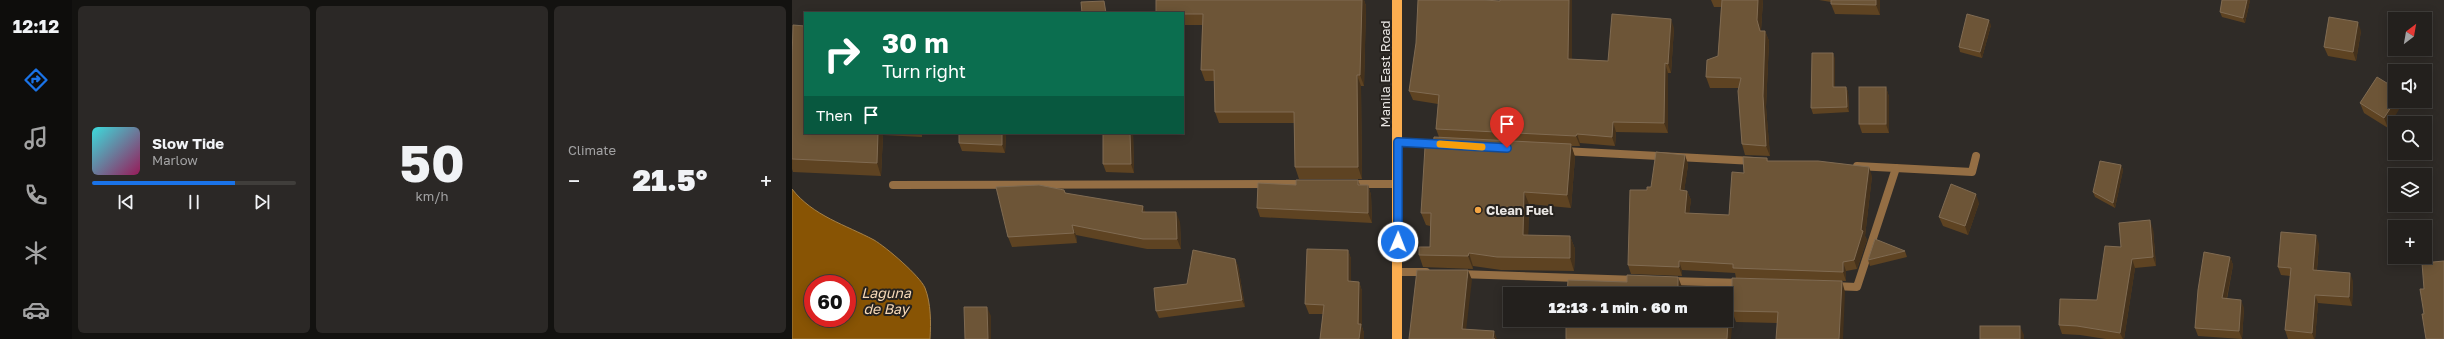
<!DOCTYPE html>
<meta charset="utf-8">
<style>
:root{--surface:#23201d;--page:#2b2826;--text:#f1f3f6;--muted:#a3a3a4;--line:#403e3b;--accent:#1a73e8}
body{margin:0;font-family:"Golos Text",sans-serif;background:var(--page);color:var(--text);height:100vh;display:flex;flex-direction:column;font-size:15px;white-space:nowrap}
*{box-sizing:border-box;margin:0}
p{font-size:13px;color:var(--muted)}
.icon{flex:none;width:22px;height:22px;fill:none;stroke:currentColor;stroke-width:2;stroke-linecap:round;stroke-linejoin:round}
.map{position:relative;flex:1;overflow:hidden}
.side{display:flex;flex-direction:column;gap:6px;padding:6px;background:#131210;width:720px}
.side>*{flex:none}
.hud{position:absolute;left:12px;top:12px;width:380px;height:122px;border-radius:0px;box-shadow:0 2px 10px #0003,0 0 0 1px var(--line);background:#0b6e4f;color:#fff;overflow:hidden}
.needle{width:26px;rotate:31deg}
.buttons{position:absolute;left:1596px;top:12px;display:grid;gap:8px}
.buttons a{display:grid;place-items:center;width:44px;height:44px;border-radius:0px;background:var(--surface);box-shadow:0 2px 10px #0003,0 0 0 1px var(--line);font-size:20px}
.speed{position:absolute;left:12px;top:275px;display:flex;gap:8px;font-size:20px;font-weight:700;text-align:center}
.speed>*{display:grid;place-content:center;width:52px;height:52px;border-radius:50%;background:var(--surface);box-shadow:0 2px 10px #0003,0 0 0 1px var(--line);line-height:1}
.speed .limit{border:6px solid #d22;background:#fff;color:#111}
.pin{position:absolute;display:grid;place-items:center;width:34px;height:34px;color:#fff;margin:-41px -17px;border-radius:50% 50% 50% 0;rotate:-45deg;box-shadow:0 0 4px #0007}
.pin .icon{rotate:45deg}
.me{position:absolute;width:44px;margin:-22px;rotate:1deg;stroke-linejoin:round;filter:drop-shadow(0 0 3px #0008)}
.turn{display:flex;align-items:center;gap:14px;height:84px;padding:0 12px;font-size:18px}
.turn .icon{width:52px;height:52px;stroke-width:2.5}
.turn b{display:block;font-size:28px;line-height:34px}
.then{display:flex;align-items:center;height:38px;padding:0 12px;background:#0003;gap:8px;font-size:15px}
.big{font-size:30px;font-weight:800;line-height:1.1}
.side .tile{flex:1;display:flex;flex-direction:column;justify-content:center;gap:6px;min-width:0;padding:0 14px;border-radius:6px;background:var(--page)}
.side .dial{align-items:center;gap:0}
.dial b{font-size:52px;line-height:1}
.song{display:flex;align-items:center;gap:12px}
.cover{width:48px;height:48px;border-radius:6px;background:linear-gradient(135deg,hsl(180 70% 55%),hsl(330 70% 35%))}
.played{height:4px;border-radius:2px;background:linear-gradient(90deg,var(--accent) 70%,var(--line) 70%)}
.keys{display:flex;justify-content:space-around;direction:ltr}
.heat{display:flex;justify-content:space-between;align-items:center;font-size:22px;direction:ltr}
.side .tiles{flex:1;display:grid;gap:6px;grid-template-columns:repeat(3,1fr)}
.trip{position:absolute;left:711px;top:287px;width:230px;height:40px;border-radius:0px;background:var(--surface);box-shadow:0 2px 10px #0003,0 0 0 1px var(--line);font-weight:800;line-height:40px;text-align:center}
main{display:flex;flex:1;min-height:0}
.tabs{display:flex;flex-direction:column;width:72px;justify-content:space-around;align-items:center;background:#0e0d0c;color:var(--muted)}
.tabs .icon{width:28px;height:28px}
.tabs .current{color:var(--accent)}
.tabs b{font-size:18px;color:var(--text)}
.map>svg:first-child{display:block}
.water{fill:#885404;stroke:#a58047;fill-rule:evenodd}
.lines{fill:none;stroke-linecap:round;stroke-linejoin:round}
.service{stroke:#946e44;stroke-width:8}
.minor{stroke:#946e44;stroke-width:8}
.primary{stroke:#fcae50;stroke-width:10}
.wall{fill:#5e4322}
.shaded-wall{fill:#45321c}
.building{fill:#6d5537;stroke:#806b52}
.route-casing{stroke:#114b97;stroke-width:10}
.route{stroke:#1a73e8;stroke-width:7}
.slow{stroke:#f59e0b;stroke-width:7}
.poi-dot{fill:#f3a442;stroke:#26221e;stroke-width:1.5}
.labels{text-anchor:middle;stroke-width:4;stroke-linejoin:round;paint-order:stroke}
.street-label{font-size:13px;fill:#e8e5e2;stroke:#26221e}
.poi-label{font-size:13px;font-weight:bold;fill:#e8e5e2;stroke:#26221e;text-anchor:start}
.water-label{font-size:14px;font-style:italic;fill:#f7d9b8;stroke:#26221e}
</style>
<main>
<nav class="tabs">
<b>12:12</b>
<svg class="icon current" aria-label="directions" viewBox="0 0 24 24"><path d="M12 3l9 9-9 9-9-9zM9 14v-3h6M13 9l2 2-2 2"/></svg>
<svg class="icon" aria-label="music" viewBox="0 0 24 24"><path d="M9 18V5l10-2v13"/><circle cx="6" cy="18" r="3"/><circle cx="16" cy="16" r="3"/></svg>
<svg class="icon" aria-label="phone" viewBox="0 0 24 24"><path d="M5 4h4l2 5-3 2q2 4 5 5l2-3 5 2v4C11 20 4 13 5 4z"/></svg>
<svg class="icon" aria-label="climate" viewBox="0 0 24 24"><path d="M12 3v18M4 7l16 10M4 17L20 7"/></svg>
<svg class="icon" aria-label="car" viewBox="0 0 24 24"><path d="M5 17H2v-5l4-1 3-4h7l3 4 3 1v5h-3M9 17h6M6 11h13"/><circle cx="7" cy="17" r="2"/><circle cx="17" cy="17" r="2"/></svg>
</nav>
<section class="side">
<div class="tiles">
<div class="tile">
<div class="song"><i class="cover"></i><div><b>Slow Tide</b><p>Marlow</p></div></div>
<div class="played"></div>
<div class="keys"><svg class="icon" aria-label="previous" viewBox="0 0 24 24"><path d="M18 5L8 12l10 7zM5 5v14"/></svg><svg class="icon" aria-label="pause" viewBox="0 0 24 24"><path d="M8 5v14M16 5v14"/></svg><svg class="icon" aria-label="next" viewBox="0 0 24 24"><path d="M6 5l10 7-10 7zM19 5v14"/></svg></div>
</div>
<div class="tile dial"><b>50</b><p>km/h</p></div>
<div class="tile"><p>Climate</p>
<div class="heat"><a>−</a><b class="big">21.5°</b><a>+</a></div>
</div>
</div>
</section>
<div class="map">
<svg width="1652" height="339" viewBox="0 0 1652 339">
<rect width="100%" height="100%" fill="#2f2b27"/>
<path class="water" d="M0 189C21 216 54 225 82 240 94 247 128 276 133 288 139 303 139 323 138 339H0ZM21 284H55V318H21Z"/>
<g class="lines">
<g class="service">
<path d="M606 142 652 145"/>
<path d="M771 151 962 161"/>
<path d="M1065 166 1180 172 1184 156"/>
<path d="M606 272H634"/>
<path d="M667 274 846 280"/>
<path d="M877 281 952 283"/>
<path d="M1041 286 1065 287 1104 168"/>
</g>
<g class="minor">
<path d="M558 184H606"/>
<path d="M101 185 514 184"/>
</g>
<path class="primary" d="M605 339V0"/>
</g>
<g class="wall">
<path d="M364 0H572L574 6 572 86H569L570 179H507L503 167 502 123H427L423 112 422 81H413L409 70 410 25H391V13Z"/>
<path d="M919 0H971L969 30V31H973L977 41 974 107 978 156 953 155 950 144 947 88H918L914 77 926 56 929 7H922Z"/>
<path d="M1027 0H1088V15L1043 14 1039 4V2Z"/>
<path d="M1458 0 1453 23 1430 17 1428 12Z"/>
<path d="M1199 25 1190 58 1168 52 1167 47Z"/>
<path d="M882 28 879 73H876V133L824 132 823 146 788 143V146H779L783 157 779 208 737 204 736 235 778 236 783 249 782 271 709 270 681 266V269L631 267 627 255 638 247V226L634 225 629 213 641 147 647 137 644 129 646 104 621 100 617 91 780 59 816 61Z"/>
<path d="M1569 31 1564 61 1536 56 1532 47Z"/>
<path d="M1043 58V87H1054L1056 92 1057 112 1021 114 1019 108Z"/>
<path d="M0 60 13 133H130V137L91 135 89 176 1 172 0 169Z"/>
<path d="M1585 77 1596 128 1572 113 1568 103Z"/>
<path d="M1094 87 1097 97V133H1070L1067 124Z"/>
<path d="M167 133H214L213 153 170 151 167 143Z"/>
<path d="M311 133H341L342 173 314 172 311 164Z"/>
<path d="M893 155 896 165 892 191H895L899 200 897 213 937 215 952 173 975 158 976 161 1080 176 1073 236 1075 240 1065 269 1054 271V281L944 278 943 273 890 270V276L839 274 836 265 855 190 859 187Z"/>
<path d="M1329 165 1331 170 1323 208 1303 197 1301 192Z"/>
<path d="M566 180 568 185H576L579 195 580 223 468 217 465 208 504 185Z"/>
<path d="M272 190 274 193 354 212 388 222 389 249H355L284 235 285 243 220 247 216 237Z"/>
<path d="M1187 203 1176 235 1151 226 1147 217Z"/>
<path d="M1361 229 1364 266 1343 268 1332 339H1314L1288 335 1270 334 1267 325 1305 300 1329 247Z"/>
<path d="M1527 244 1525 270 1561 281 1560 306 1526 303 1523 339H1496L1493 330 1498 276 1489 275 1486 267Z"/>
<path d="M556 250 559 259V281L567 282 570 291V327L572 333V339H528L531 314H517L513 304Z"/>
<path d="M1113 251 1115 257 1078 266 1076 260Z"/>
<path d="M1438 257 1441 265 1435 299 1452 308 1450 339 1406 336 1403 328Z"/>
<path d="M443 259 446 266 453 307 367 318 364 311 395 284Z"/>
<path d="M1053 292 985 323 944 322 940 311Z"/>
</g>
<g class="shaded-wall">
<path d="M570 0H572L574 6 572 86 568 75Z"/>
<path d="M777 0H780V68L776 59Z"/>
<path d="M966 0H971L969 30 971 41 968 31 965 20Z"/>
<path d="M1084 0H1088V15L1084 5Z"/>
<path d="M1455 0H1458L1453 23 1451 18Z"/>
<path d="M879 19 882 28 879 73 876 64Z"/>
<path d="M1197 20 1199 25 1190 58 1188 52Z"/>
<path d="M1566 22 1569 31 1564 61 1561 52Z"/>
<path d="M973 31 977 41 974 107 978 156 974 146 971 96Z"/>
<path d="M1041 53 1043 58V93L1041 87Z"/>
<path d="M873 63 876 73V133L872 123Z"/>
<path d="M565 75 569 86 570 179 566 167Z"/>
<path d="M1054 87 1056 92 1057 112 1055 107Z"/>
<path d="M1094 87 1097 97V133L1094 124Z"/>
<path d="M1603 101H1612L1596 128 1592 118Z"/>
<path d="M821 122 824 132 823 146 820 137Z"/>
<path d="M86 133H90L91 135 89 176 85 163Z"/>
<path d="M210 133H214L213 153 210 145Z"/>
<path d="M338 133H341L342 173 339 164Z"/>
<path d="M785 134 788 143V146L784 136Z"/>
<path d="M779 144 783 157 779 208 775 195Z"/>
<path d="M893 155 896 165 891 199 888 190Z"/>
<path d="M1329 165 1331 170 1323 208 1321 203Z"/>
<path d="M1077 167 1080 176 1073 236 1075 240 1065 269 1062 260 1069 230Z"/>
<path d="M576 185 579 195 580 223 576 213Z"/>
<path d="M895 191 899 200 896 222 893 213Z"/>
<path d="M732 192 737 204 736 248 731 235Z"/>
<path d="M1184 194 1187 203 1176 235 1173 226Z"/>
<path d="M351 206 355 216 350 212Z"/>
<path d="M384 212 388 222 389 249 385 239Z"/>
<path d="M1358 220 1361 229 1364 266 1361 257Z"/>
<path d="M280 225 284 235 285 243 282 233Z"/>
<path d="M1524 235 1527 244 1524 278 1521 270Z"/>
<path d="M778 236 783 249 782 271 778 258Z"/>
<path d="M556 250 559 259V291L556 281Z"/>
<path d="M677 253 681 266V269L676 256Z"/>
<path d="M1438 257 1441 265 1433 306 1430 298Z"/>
<path d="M443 259 446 266 453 307 450 300Z"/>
<path d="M1340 259 1343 268 1332 339H1331L1328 333Z"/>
<path d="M887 261 890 270V276L887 267Z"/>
<path d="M1051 262 1054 271V281L1051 272Z"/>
<path d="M676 270 680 280 673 339 670 329Z"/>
<path d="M1558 273 1561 281 1560 306 1557 297Z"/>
<path d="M886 277 890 287V294H886Z"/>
<path d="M1050 281 1053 292 1051 339H1047Z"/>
<path d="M567 282 570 291V327L572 333V339H567Z"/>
<path d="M1523 295 1526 303 1523 339H1522L1520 333Z"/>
<path d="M1449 300 1452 308 1450 339 1447 331Z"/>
<path d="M937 305 941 315 939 339H935Z"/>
<path d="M195 307 199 316V339H196Z"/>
<path d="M1228 326 1232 335V339H1228Z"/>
<path d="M702 331 705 339H701Z"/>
</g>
<g class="building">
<path d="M364 0H570L568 75H565L566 167H503L502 112H423L422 70H409L411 14H391V13H364Z"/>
<path d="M626 0H692L708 1V0H777L776 59 816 61 820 14 879 19 876 64 873 63 872 123 821 122 820 137 785 134 784 136 644 129 647 95 617 91 624 43Z"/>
<path d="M930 0H966L965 20 968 31H973L971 96 974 146 950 144 946 91 949 78 914 77 915 60 926 56Z"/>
<path d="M1039 0H1084V5L1039 4Z"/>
<path d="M1430 0H1455L1451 18 1428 12Z"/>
<path d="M312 1 314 13H290L289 2Z"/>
<path d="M1175 14 1197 20 1188 52 1167 47Z"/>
<path d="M1537 17 1566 22 1561 52 1532 47Z"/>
<path d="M1 25 13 26V133H86L85 163 0 159V60Z"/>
<path d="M1020 53H1041V87H1054L1055 107 1019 108Z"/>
<path d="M1585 77 1603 88V101L1592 118 1568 103Z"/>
<rect x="1067" y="87" width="27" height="37"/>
<path d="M167 133H210V145L167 143Z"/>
<path d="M311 133H338L339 164H311Z"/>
<path d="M642 137 779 144 775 195 732 192 731 235 778 236V258L705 257 677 253 676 256 627 255V247H638L639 213H629L633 147H641Z"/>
<path d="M864 152 893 155 888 190 895 191 893 213 937 215 940 172 952 173 951 157 975 158V161H1026L1077 167 1069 230 1071 231 1062 260 1051 262V272L941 268V264L887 261V267L836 265 838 190H855V187H859Z"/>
<path d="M1308 161 1329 165 1321 203 1301 192Z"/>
<path d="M504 180H566V185H576V213L465 208 466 183 504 185Z"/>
<path d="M1159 184 1184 194 1173 226 1147 217Z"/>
<path d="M247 185 272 190 273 193 351 206 350 212H384L385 239H351L280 225 282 233 216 237 204 187Z"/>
<path d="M1358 220 1361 257 1340 259 1328 333 1285 326 1267 325 1268 299 1305 300 1313 246 1329 247 1327 223Z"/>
<path d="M1489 232 1524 235 1521 270 1558 273 1557 297 1523 295 1520 333 1493 330 1499 268 1486 267Z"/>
<path d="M1083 239 1113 251 1076 260Z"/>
<path d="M515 249 556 250V281L567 282 566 324H569L567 339H528L532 305 513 304Z"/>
<path d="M401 250 443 259 450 300 364 311 362 288 395 284Z"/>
<path d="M1412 252 1438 257 1430 298 1449 300 1447 331 1403 328 1406 290Z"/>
<path d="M1652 261V339H1634L1630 314H1632L1628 289H1632L1630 263Z"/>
<path d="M625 270H676L670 329 702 331 701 339H703H617Z"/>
<path d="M835 275 886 277V294H775L776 280 835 282Z"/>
<path d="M940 278 1050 281 1047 339H984L986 312 940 311Z"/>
<path d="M934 305H937L935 339H774V320H934Z"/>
<path d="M172 307H195L196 339H173Z"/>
<rect x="1188" y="326" width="40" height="13"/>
</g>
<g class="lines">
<g class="route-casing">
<path id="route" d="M606 242V142L715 148"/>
</g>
<use href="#route" class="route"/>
<path class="slow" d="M648 144 690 147"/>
</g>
<circle class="poi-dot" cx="686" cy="210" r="4"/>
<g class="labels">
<g class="street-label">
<text transform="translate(593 74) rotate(-90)" y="5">Manila East Road</text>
</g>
<g class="poi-label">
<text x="694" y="215">Clean Fuel</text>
</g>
<g class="water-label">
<text x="94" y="298">Laguna<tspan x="94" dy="16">de Bay</tspan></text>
</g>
</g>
</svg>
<div class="buttons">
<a><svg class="needle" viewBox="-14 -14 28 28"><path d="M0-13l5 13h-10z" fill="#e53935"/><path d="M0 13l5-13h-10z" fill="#a3a3a4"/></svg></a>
<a><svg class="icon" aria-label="sound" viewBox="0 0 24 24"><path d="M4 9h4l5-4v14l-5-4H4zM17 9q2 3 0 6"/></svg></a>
<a><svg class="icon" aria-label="search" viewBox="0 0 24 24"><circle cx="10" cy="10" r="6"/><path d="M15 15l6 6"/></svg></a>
<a><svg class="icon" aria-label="layers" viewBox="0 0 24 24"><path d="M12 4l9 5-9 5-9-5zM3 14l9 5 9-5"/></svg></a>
<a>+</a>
</div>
<div class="speed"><div class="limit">60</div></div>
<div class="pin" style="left:715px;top:148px;background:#d93025"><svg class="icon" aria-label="arrive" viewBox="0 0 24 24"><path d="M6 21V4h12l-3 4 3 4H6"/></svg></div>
<svg class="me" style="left:606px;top:242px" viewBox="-20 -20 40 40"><circle r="17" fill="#1a73e8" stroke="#fff" stroke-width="3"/><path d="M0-11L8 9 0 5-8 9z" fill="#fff"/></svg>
<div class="trip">12:13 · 1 min · 60 m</div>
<div class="hud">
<div class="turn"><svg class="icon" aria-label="right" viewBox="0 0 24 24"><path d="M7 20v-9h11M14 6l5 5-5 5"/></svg><div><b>30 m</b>Turn right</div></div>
<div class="then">Then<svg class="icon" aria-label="arrive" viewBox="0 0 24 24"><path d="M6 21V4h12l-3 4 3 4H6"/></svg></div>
</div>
</div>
</main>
